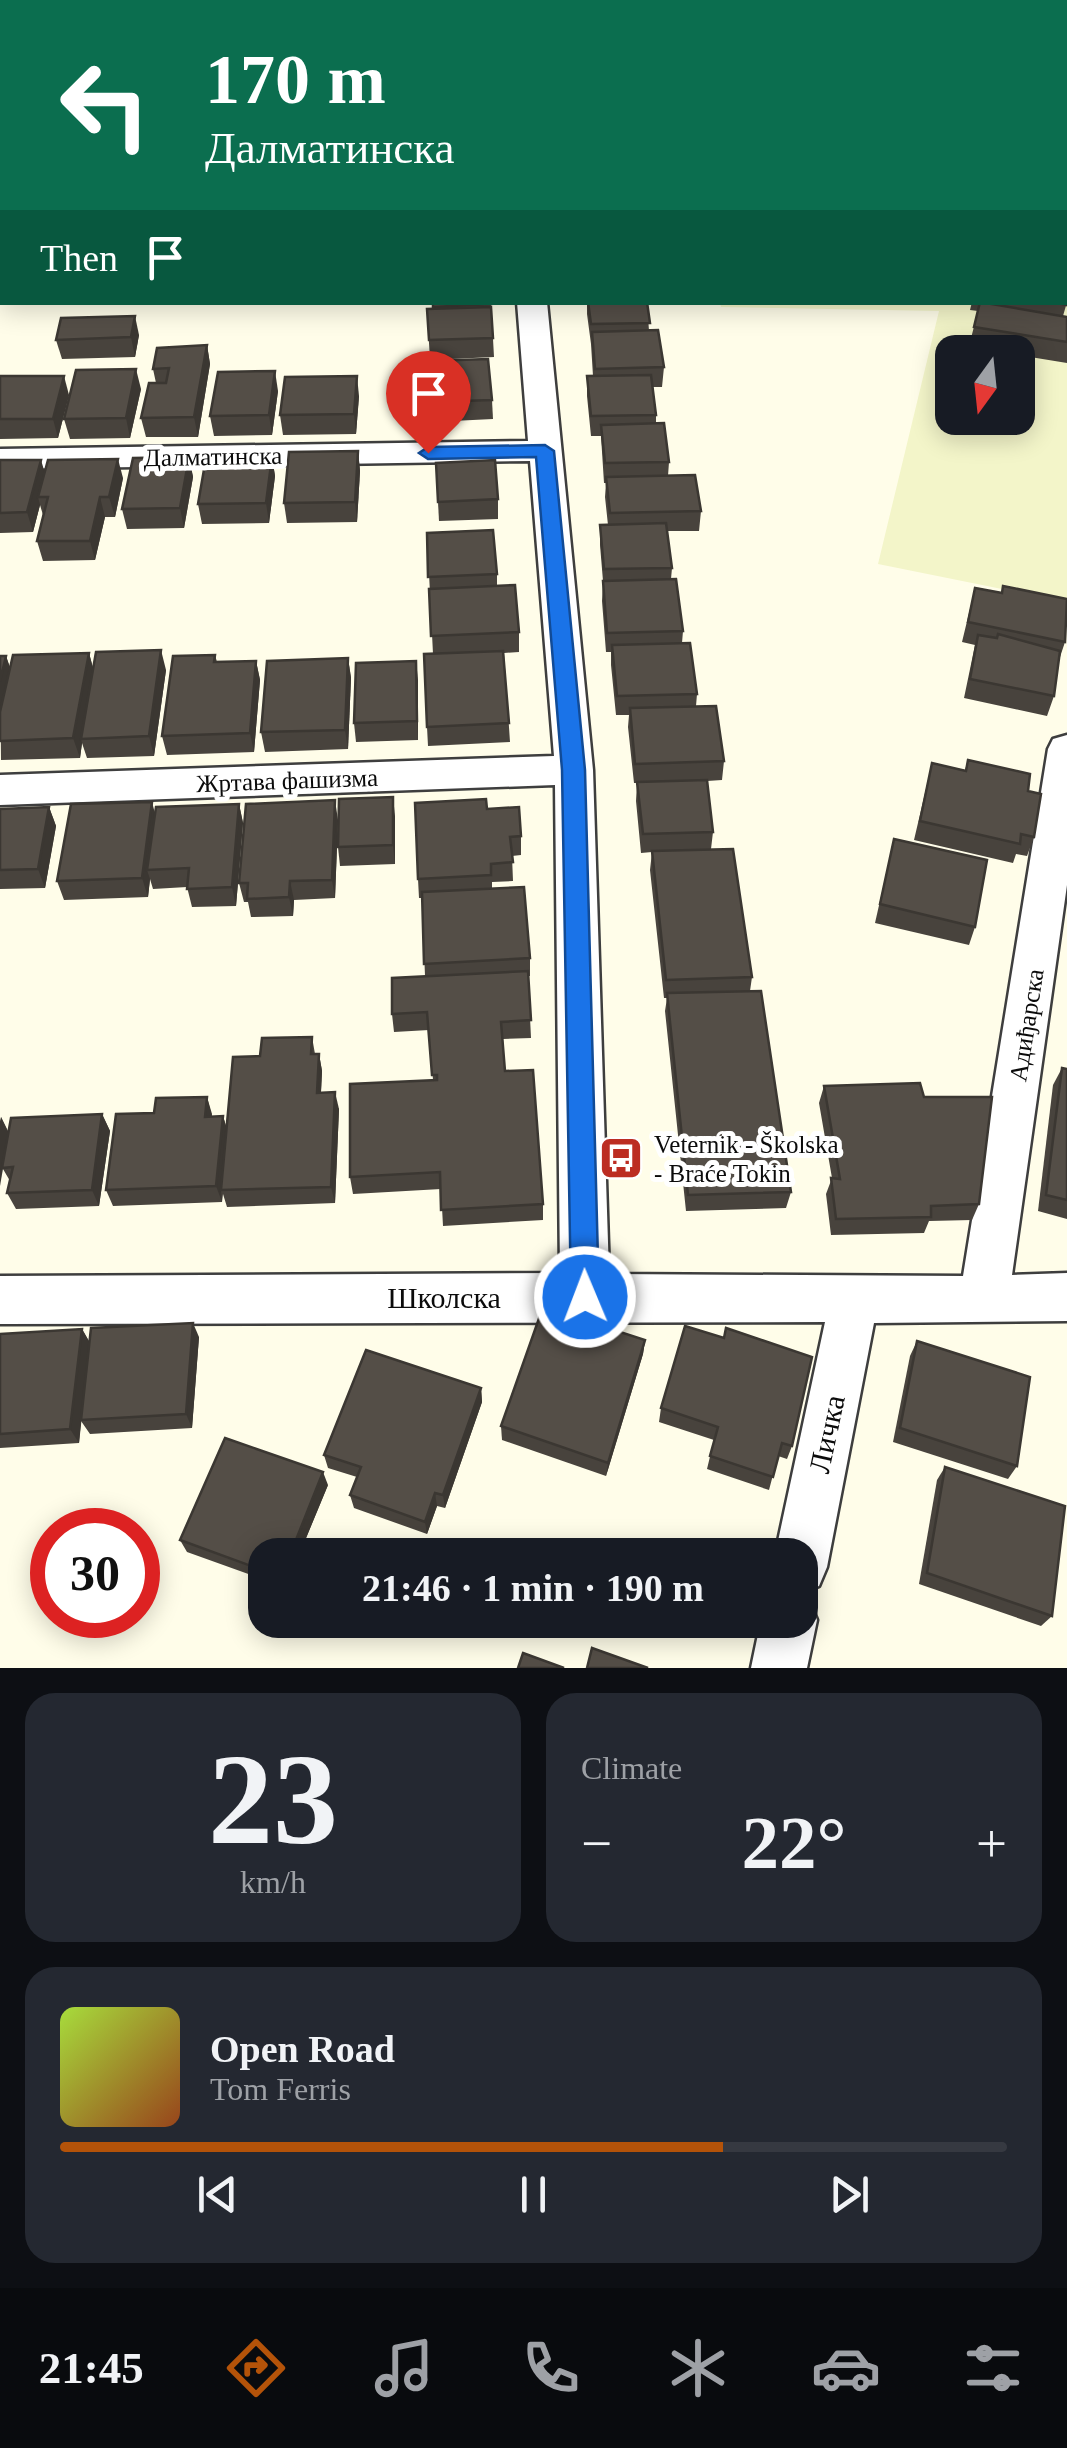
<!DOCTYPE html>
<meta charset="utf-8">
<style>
:root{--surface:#171b24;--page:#242831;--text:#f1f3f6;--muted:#9ea1a6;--line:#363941;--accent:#b45309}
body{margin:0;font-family:Georgia,serif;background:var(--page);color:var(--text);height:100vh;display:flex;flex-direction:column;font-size:38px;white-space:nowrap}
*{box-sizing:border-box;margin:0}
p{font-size:32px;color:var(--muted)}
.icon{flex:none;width:55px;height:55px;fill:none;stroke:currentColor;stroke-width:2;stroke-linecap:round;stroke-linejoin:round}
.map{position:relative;height:1668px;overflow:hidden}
.panel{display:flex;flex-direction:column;gap:25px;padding:25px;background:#0d0f14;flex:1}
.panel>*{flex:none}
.hud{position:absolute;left:0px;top:0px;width:1068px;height:305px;box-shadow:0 5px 25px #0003;background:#0b6e4f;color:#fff;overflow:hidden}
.needle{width:65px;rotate:195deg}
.controls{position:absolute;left:935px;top:335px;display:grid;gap:20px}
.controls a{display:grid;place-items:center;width:100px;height:100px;border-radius:20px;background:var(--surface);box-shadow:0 5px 25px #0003;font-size:50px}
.speed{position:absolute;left:30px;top:1508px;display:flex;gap:20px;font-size:50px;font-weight:700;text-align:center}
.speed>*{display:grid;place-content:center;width:130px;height:130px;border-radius:50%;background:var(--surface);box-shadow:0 5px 25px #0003;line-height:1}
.speed .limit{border:15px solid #d22;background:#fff;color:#111}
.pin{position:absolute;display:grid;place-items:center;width:85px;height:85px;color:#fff;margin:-102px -42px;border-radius:50% 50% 50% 0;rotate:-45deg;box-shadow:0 0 10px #0007}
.pin .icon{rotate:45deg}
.me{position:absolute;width:110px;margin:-55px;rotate:359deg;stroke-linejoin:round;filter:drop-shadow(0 0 8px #0008)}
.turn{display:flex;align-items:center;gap:35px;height:210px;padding:0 40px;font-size:45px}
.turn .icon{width:130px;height:130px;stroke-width:2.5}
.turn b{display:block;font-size:70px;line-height:85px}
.then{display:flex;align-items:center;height:95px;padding:0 40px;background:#0003;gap:20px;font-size:38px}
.big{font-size:75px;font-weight:700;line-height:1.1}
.panel .widget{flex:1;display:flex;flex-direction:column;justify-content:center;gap:15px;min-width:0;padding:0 35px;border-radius:30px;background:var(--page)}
.panel .dial{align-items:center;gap:0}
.dial b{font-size:130px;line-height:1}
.song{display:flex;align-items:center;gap:30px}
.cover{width:120px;height:120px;border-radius:15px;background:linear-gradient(135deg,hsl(80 70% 55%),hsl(20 70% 35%))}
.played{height:10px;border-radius:5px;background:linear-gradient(90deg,var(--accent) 70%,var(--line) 70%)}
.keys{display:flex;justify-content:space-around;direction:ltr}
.heat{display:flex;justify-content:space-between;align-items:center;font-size:55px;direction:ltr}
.panel .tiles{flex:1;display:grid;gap:25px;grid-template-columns:1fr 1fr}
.widget:last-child{grid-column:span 2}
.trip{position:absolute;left:248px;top:1538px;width:570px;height:100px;border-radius:30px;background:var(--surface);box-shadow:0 5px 25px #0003;font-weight:700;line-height:100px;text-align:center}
.dock{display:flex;height:160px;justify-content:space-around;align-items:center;background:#090b0e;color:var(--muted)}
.dock .icon{width:70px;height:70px}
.dock .selected{color:var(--accent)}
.dock b{font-size:45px;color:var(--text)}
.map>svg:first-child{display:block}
.farmland{fill:#f3f5c9;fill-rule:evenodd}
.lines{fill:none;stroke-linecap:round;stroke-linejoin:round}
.street-casing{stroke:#3e3e3e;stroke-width:5}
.street{fill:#fff;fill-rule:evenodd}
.wall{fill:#48433d}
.shaded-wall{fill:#3b3732}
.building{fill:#544e47;stroke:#3b3732;stroke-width:2.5}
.route{fill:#1a73e8;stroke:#114b97;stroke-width:2.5}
.labels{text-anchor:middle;stroke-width:10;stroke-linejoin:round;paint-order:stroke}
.street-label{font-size:25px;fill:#0b0b0b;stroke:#fff}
.poi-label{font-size:25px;fill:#0b0b0b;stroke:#fff;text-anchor:start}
.near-street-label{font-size:30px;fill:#0b0b0b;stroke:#fff}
</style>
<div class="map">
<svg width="1067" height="1668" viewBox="0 0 1067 1668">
<rect width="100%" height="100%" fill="#fffde9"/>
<path class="farmland" d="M1023 0H1067V602L878 564 939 311 721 307 720 303 1065 302V2ZM952 352H1018V418H952Z"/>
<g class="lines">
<g class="street-casing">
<g id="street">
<path d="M517 302H547L593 770 609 1274 963 1276 1048 749 1053 739 1067 735V885L1012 1275 1067 1273V1321L874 1323 827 1567 819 1586 800 1594V1555H775L825 1322 0 1324V1276L560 1273 555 785 0 805V775L554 756 530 461 0 469V449L528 441Z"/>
<path d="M800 1597 809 1600 817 1620 807 1668H751L761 1620H800Z"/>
</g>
</g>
<use href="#street" class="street"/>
</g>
<g class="wall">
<path d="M185 0H239L237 2H186Z"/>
<path d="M391 0H482L480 2H392Z"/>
<rect x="493" y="0" width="99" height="2"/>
<rect x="0" y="43" width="2" height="61"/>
<path d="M1065 162 1067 163V207H1065Z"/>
<rect x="0" y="167" width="2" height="47"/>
<rect x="0" y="222" width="2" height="63"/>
<path d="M433 302H491L494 357 430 360 427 309H434Z"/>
<path d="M586 302H647L649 331 664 367 662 387H653L656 415V424L669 462 668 476 701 511 699 531H667L672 568 671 579 683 631 682 643 697 694 696 706 724 761 722 780 707 781 713 832 711 849 752 977 750 991 791 1192 786 1208 686 1211 665 1011 667 998H664L650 870 652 852 641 853 636 801 637 783H634L628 727 629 715H616L611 665V652H606L602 601 603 581 600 545V525H608L605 497 606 483H604L601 436H591L587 396V376H593L591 344 587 314V303Z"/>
<path d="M972 302H1067L1063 316 1067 317V363L1018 355V352H1005L969 346 978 311 970 310Z"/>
<path d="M139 335 135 357 62 359 56 340Z"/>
<path d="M207 345 210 364 198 437H146L141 418 156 383 153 369Z"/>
<path d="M429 361 492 400 493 419 432 422Z"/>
<path d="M0 376 69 395 58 438 0 439Z"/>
<path d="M141 389 130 438 70 439 64 419Z"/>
<path d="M278 391 272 435 214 436 210 416Z"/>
<path d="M359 396 356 434 283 435 280 415Z"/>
<path d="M358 451 360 471 357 522 287 523 284 503Z"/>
<path d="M189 457 193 477 184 528 127 529 122 509Z"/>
<path d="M272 457 275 476 269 523 202 524 198 504Z"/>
<path d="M0 460 44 472 123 478 115 517H105L95 560 43 561 37 541 43 515 40 505 33 532 0 533Z"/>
<path d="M498 499V519L439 521 438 502Z"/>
<path d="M427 533 497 574V586L519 632V652L504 653 510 742 428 746 427 727 433 654Z"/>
<path d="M975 588 1065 642 1059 660 1054 696 1047 716 964 698 975 645 962 642Z"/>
<path d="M89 653 93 668 166 670 154 756 87 758 82 743 80 758 1 760 0 656H6L10 668Z"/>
<path d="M215 655 217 662 256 661 260 680 254 752 167 755 162 736Z"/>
<path d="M348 658 351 678 348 749 265 752 261 732Z"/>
<path d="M418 680V740L356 742 354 723Z"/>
<path d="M968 760 1028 791 1034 837 1027 856 1016 854 1013 863 914 840 932 763 965 770Z"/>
<path d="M239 804 243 823 236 906 192 907 187 887 153 889 150 879 148 897 64 900 57 881 155 813Z"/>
<path d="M49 807 56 826 45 888 0 889V809Z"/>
<path d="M487 809 521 836V855L512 856 513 881 492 882V888L530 958V976H528L531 1038 503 1039 505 1071 543 1204V1220L443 1226 441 1189 353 1194 350 1177 433 1080 429 1030 394 1032 392 1014 425 976 422 898H419L418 879Z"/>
<path d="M395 816V864L340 866 338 847Z"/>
<path d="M338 820 335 898 294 900 293 916 251 917 248 902H244L239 883Z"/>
<path d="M894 839 975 927 969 945 875 923Z"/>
<path d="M312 1037 315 1054H319L322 1071 321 1093 339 1109 335 1203 227 1207 223 1194 222 1202 113 1206 106 1190 154 1113 207 1097 212 1117 223 1116 227 1129 260 1056Z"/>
<path d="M1062 1068 1067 1069V1219L1038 1211 1053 1085Z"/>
<path d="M824 1086 924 1097 979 1204 972 1220 929 1221 924 1233 831 1235 826 1194 832 1178 819 1103Z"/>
<path d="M102 1114 110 1131 99 1206 16 1209 7 1193 10 1181 3 1169 1 1117 9 1133Z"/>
<path d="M82 1329 90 1343 199 1337 192 1428 90 1434 81 1421 79 1443 0 1448V1334Z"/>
<path d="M645 1340 643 1354 606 1476 502 1440 501 1426Z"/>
<path d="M917 1341 1017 1466 1008 1479 893 1442 910 1356Z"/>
<path d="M481 1388 482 1402 445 1508 437 1506 427 1534 354 1508 350 1495 357 1477 328 1468 324 1455Z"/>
<path d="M661 1408 792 1446 787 1459 778 1456 769 1490 707 1469 714 1440 659 1422Z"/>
<path d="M945 1467 1052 1616 1041 1626 919 1584 937 1480Z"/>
<path d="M328 1485 299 1555H265V1580L187 1552 180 1540Z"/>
</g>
<g class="shaded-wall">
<path d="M210 0H239L237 2H210Z"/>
<path d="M135 316 139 335 135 357 131 337Z"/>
<path d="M207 345 210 364 198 437 194 417Z"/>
<path d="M136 369 141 389 130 438 126 418Z"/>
<path d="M275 371 278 391 272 435 269 415Z"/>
<path d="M64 376 69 395 58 438 53 419Z"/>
<path d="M357 376 359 396 356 434 354 414Z"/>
<path d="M358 451 360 471 357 522 355 502Z"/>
<path d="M189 457 193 477 184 528 180 508Z"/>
<path d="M272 457 275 476 269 523 266 503Z"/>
<path d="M118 459 123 478 115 517 109 497Z"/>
<path d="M41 460 47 480 38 497 40 505 33 532 27 512Z"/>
<path d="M100 497 105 517 95 560 90 541Z"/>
<path d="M161 650 166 670 154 756 149 736Z"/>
<path d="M89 653 94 672 81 739 82 743 80 758 73 738Z"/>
<path d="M6 656 13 676 0 733V681Z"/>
<path d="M348 658 351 678 348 749 345 730Z"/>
<path d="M256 661 260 680 254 752 250 733Z"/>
<path d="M416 661 418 680V740L417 721Z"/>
<path d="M393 797 395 816V864L393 845Z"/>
<path d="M335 800 338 820 335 898 332 880Z"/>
<path d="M152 802 157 821 147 870 150 879 148 897 142 878Z"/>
<path d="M239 804 243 823 236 906 232 887Z"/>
<path d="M49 807 56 826 45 888 38 869Z"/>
<path d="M290 881 294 900 293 916 289 897Z"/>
<path d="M319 1054 322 1071 320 1110 317 1093Z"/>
<path d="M335 1092 339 1109 335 1203 331 1187Z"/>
<path d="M207 1097 212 1114 210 1134 205 1117Z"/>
<path d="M102 1114 110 1131 99 1206 92 1190Z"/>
<path d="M223 1116 228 1133 221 1190 222 1202 216 1186Z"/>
<path d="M1 1117 9 1134 0 1186V1121Z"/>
<path d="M193 1323 199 1337 192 1428 186 1414Z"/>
<path d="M82 1329 90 1343 79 1443 70 1429Z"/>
<path d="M645 1340 643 1354 606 1476 608 1463Z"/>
<path d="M481 1388 482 1402 445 1508 443 1495Z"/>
<path d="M323 1472 328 1485 299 1555H290Z"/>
<path d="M435 1493 437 1506 427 1534 425 1522Z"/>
</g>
<g class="building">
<rect x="609" y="0" width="158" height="2"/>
<rect x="0" y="43" width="2" height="42"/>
<path d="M1065 162 1067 163V187H1065Z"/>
<rect x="0" y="167" width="2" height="28"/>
<rect x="0" y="222" width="2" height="43"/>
<path d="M1065 277 1067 278 1066 305 1053 302H1065Z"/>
<path d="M433 302H491V304L433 307Z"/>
<path d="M588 302H647L650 323 591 324Z"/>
<path d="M980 302 1067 317V342L974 327Z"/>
<path d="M491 307 493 338 429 340 427 309Z"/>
<path d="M135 316 131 337 56 340 61 318Z"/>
<path d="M658 330 664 367 595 369 592 332Z"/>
<path d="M207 345 194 417 141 418 149 383H166L169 368 153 369 157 348Z"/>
<path d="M488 359 492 400 431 402 429 361Z"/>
<path d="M136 369 126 418 64 419 76 370Z"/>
<path d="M275 371 269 415 210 416 218 372Z"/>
<path d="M651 375 656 415 591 416 587 376Z"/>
<path d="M0 376H64L53 419H0Z"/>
<path d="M357 376 354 414 280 415 285 377Z"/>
<path d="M664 423 669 462 605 463 601 425Z"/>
<path d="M358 451 355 502 284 503 289 452Z"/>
<path d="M189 457 180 508 122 509 133 458Z"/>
<path d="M272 457 266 503 198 504 206 458Z"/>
<path d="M118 459 109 497H100L90 541H37L48 497H38L48 460Z"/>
<path d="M0 460H41L27 512 0 513Z"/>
<path d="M495 460 498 499 438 502 436 463Z"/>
<path d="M695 475 701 511 610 513 606 477Z"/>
<path d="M666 523 672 568 604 569 600 525Z"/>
<path d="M493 530 497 574 428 577 427 533Z"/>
<path d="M676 579 683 631 607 633 603 581Z"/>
<path d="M515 585 519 632 431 636 429 589Z"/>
<path d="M1003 586 1067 599 1065 642 968 622 975 588 1002 593Z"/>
<path d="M998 634 1060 651 1054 696 970 679 978 635 997 638Z"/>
<path d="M690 643 697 694 617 696 612 645Z"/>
<path d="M161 650 149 736 81 739 96 652Z"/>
<path d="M503 651 509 723 427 727 424 654Z"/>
<path d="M89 653 73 738 0 741V712L13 655Z"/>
<path d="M215 655 214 662 256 661 250 733 162 736 173 656Z"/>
<path d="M0 656H6L0 681Z"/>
<path d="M348 658 345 730 261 732 267 661Z"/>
<path d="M416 661 417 721 354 723 356 663Z"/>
<path d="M716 706 724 761 635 764 630 708Z"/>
<path d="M968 760 1030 774 1028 791 1041 794 1034 837 1021 834 1020 844 920 821 932 763 966 771Z"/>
<path d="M707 780 713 832 643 834 637 782Z"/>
<path d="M393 797V845L338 847 339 799Z"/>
<path d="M486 799 487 809 519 807 521 836 510 837 513 862 491 864V875L418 879 415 803Z"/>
<path d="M335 800 332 880 290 881 289 897 247 899 248 883H239L246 804Z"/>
<path d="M152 802 142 878 57 881 71 804Z"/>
<path d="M239 804 232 887 187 889 189 868 147 870 156 807Z"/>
<path d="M49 807 38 869 0 870V809Z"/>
<path d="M894 839 987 860 975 927 880 904Z"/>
<path d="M733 849 752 977 666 980 652 851Z"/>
<path d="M524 887 530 958 424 964 422 892Z"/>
<path d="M528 971 531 1020 501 1022 505 1071 533 1070 543 1204 441 1210 440 1172 350 1177V1084L437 1080V1075H432L427 1012 392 1014V978Z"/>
<path d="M761 991 791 1192 688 1195 667 993Z"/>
<path d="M312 1037 311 1054H319L317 1093 335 1092 331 1187 221 1190 233 1057 260 1056 262 1038Z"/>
<path d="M1062 1068 1067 1069V1200L1046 1195Z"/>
<path d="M920 1083 924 1097H992L979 1204 931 1206V1217L836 1219 831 1178 840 1179 824 1086Z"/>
<path d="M207 1097 205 1117 223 1116 216 1186 106 1190 116 1114 154 1113 156 1098Z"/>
<path d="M102 1114 92 1190 7 1193 13 1167 2 1168 11 1118Z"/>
<path d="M543 1307 645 1340 608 1463 501 1426Z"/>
<path d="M193 1323 186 1414 81 1420 91 1328Z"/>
<path d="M685 1326 724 1338 726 1328 812 1357 792 1446 782 1443 773 1477 710 1456 718 1427 661 1408Z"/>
<path d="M82 1329 70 1429 0 1434V1334Z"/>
<path d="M917 1341 1030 1377 1017 1466 900 1428Z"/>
<path d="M366 1350 481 1388 443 1495 435 1493 425 1522 350 1495 361 1467 324 1455Z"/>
<path d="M225 1438 323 1472 290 1555H265V1571L180 1540Z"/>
<path d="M945 1467 1065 1506 1052 1616 927 1573Z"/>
<path d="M592 1648 648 1668H587Z"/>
<path d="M523 1653 564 1668H518Z"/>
</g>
<path class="route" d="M545 445 554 451 585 770 599 1297 595 1307 585 1311 575 1307 571 1297 562 770 536 457 428 459 419 453 428 447Z"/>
<defs>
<g id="bus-square" transform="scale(2.25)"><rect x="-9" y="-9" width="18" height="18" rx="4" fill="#bc2d22" stroke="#fff"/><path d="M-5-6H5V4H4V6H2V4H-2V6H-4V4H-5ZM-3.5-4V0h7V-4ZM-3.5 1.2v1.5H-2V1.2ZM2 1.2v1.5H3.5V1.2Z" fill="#fff"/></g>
</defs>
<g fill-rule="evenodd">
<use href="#bus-square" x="621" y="1158"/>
</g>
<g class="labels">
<g class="street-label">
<text transform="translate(213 456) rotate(-1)" y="9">Далматинска</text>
<text transform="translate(287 780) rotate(-2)" y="9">Жртава фашизма</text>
<text transform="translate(1026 1025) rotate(-81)" y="9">Адиђарска</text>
</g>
<g class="poi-label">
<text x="654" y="1153">Veternik - Školska<tspan x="654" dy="29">- Braće Tokin</tspan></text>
</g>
<g class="near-street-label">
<text x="444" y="1308">Школска</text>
<text transform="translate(827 1434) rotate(-78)" y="10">Личка</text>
</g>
</g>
</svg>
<div class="controls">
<a><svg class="needle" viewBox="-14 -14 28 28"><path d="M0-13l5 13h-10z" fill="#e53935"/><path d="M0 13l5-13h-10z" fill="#9ea1a6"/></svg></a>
</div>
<div class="speed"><div class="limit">30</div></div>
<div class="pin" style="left:428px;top:453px;background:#d93025"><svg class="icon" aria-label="arrive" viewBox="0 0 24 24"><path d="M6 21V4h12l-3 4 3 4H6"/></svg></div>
<svg class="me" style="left:585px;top:1297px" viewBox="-20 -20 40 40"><circle r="17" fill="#1a73e8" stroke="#fff" stroke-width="3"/><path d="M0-11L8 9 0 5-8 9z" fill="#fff"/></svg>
<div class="trip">21:46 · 1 min · 190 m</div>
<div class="hud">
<div class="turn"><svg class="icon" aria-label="left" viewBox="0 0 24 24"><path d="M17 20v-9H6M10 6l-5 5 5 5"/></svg><div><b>170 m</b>Далматинска</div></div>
<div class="then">Then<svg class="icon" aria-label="arrive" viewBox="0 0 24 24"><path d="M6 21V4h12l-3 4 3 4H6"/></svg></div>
</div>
</div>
<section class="panel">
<div class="tiles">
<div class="widget dial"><b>23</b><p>km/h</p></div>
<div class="widget"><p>Climate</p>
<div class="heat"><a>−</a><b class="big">22°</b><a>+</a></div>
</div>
<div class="widget">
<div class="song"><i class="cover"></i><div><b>Open Road</b><p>Tom Ferris</p></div></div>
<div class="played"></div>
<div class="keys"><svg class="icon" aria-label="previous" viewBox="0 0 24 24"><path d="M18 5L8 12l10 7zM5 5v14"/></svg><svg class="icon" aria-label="pause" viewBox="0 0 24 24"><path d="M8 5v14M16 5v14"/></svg><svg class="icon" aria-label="next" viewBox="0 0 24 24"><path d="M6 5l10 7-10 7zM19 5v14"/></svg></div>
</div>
</div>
</section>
<nav class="dock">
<b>21:45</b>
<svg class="icon selected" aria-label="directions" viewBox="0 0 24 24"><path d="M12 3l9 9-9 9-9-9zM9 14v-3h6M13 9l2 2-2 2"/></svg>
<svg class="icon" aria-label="music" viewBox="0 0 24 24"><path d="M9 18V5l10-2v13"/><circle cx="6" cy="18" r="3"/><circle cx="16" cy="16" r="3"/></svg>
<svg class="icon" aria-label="phone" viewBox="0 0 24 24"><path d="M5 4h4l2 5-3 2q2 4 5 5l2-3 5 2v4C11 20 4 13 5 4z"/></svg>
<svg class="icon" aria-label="climate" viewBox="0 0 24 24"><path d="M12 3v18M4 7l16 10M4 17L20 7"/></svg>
<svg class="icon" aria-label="car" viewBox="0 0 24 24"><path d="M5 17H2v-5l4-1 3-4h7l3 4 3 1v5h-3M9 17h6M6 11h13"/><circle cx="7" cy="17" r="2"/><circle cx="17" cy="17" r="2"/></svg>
<svg class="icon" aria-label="filters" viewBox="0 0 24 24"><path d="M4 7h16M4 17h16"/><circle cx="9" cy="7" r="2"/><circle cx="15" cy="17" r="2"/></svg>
</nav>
